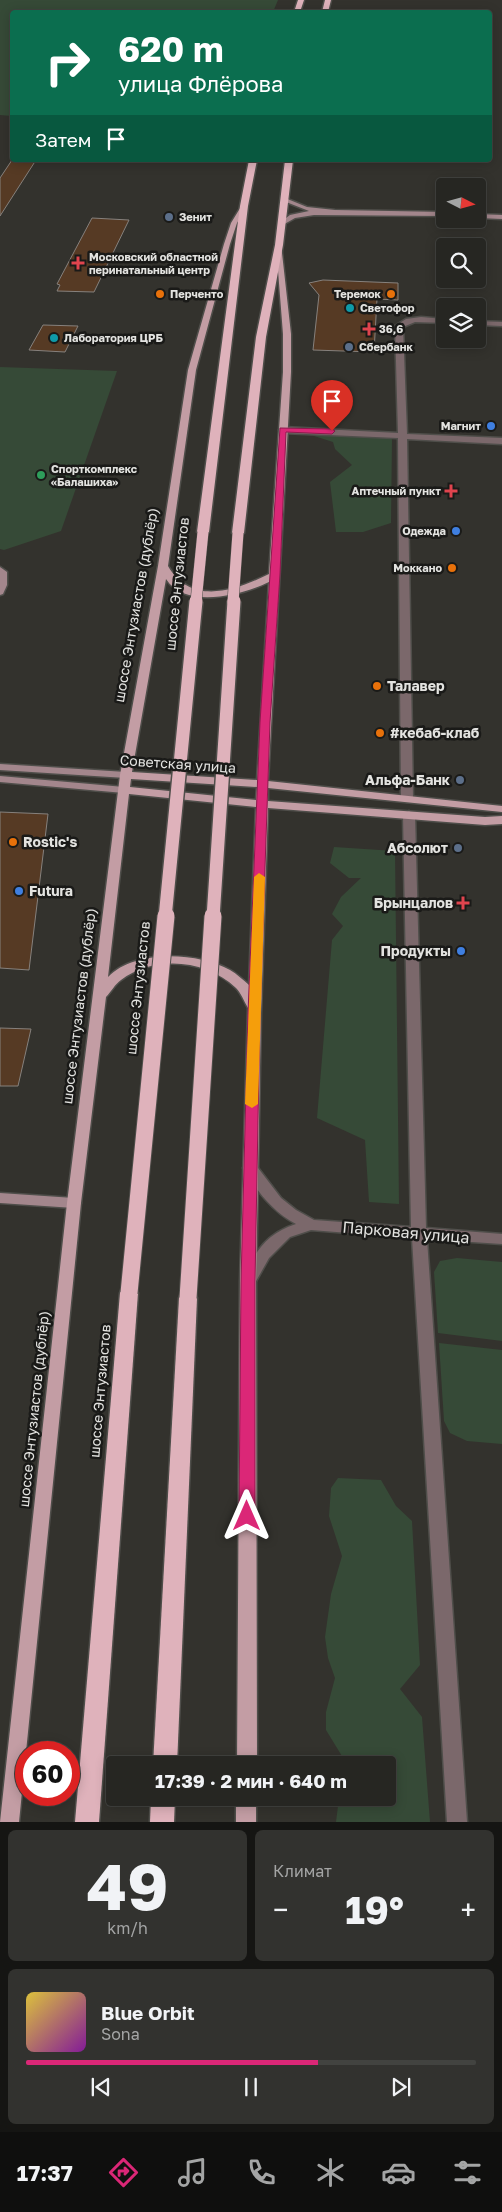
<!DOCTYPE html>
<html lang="ru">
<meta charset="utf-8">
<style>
:root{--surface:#262622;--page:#32322f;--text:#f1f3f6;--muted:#a4a5a5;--line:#424340;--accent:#db2777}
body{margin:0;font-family:"Golos Text",sans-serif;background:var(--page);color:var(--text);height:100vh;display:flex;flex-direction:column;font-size:19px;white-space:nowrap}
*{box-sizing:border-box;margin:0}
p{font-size:16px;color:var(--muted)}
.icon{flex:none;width:28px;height:28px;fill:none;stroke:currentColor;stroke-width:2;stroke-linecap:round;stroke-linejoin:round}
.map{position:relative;height:1822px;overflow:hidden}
.drawer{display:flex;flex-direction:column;gap:8px;padding:8px;background:#151513;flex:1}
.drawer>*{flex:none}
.guide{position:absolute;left:10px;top:10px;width:482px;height:152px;border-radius:5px;box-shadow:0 2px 12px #0003,0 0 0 1px var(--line);background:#0b6e4f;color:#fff;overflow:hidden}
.needle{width:32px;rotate:96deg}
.tools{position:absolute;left:436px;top:178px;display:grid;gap:10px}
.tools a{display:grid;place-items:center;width:50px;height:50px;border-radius:5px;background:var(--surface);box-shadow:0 2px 12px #0003,0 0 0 1px var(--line);font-size:25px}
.speed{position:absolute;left:15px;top:1741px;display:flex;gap:10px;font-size:25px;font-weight:700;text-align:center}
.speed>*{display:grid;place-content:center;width:65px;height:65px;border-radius:50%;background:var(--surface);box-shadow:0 2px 12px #0003,0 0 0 1px var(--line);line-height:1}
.speed .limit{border:8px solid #d22;background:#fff;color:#111}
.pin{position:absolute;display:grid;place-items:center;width:42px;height:42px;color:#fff;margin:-51px -21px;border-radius:50% 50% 50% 0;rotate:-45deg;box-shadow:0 0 5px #0007}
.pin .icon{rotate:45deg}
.me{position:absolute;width:55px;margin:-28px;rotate:0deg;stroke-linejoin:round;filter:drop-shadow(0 0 4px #0008)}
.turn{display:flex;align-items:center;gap:18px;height:105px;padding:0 25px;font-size:22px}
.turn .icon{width:65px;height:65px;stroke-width:2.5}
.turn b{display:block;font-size:35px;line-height:42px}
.then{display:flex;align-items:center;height:48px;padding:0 25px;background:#0003;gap:10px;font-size:19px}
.big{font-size:38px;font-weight:700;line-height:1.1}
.drawer .card{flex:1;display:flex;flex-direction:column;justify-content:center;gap:8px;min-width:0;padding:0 18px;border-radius:8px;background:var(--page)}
.drawer .dial{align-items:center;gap:0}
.dial b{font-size:65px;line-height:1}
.song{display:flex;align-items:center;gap:15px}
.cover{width:60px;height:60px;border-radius:8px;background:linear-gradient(135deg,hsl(50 70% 55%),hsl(290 70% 35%))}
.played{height:5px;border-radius:2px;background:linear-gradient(90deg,var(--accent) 65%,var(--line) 65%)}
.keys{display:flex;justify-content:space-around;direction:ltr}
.heat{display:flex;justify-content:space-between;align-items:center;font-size:28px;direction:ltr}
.drawer .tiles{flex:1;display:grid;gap:8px;grid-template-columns:1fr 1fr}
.card:last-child{grid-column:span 2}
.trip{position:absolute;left:106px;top:1756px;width:290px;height:50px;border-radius:5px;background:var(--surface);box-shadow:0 2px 12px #0003,0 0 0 1px var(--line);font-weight:700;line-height:50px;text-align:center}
.tab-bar{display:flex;height:80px;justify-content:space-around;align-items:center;background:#0f0f0e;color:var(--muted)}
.tab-bar .icon{width:35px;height:35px}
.tab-bar .active{color:var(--accent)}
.tab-bar b{font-size:22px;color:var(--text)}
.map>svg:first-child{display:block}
.green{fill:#364a37}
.building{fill:#563a24;stroke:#86817d}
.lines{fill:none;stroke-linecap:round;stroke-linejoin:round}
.street-casing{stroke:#4f4e4a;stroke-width:3}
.secondary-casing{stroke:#4f4e4a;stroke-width:3}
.primary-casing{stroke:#4f4e4a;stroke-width:3}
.highway-casing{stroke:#4f4e4a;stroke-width:3}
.street{fill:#7b686b;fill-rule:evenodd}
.secondary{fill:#a3868c;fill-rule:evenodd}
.primary{fill:#c39da4;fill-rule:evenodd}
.highway{fill:#dfb2bb;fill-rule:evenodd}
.highway-bridge-far2-casing{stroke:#4f4e4a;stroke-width:12;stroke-linecap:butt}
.highway-bridge-far1-casing{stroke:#4f4e4a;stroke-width:16;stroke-linecap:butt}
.highway-bridge-casing{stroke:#4f4e4a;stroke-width:19;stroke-linecap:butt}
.highway-bridge-far2{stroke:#dfb2bb;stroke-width:11}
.highway-bridge-far1{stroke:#dfb2bb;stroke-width:13}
.highway-bridge{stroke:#dfb2bb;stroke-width:17}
.route{fill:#db2777;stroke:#8e194d}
.slow{fill:#f59e0b}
.service-dot{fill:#5c6f8a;stroke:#1a1a18;stroke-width:2}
.health-dot{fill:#e0444e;stroke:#1a1a18;stroke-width:2}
.food-dot{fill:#e8710a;stroke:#1a1a18;stroke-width:2}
.culture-dot{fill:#0f9aa8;stroke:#1a1a18;stroke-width:2}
.shop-dot{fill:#3f7fe0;stroke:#1a1a18;stroke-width:2}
.leisure-dot{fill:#2e9e5b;stroke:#1a1a18;stroke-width:2}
.labels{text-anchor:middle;stroke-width:5;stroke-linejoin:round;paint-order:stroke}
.far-poi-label{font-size:11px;font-weight:bold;fill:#e3e3e0;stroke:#1a1a18;text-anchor:start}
.street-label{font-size:14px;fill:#e3e3e0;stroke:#1a1a18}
.poi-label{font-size:14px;font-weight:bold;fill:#e3e3e0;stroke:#1a1a18;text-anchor:start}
.near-street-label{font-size:16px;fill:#e3e3e0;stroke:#1a1a18}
</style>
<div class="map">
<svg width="502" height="1822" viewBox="0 0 502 1822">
<rect width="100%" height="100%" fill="#33322d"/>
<g class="green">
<path d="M0 0H278L273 12H12V116L0 115Z"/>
<path d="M0 367 117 371 61 531 4 550 0 549Z"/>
<path d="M320 435 392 438 391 523 363 532H336L330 482 352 465 335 449 333 442 314 436Z"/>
<path d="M334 847 395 851 399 1204 369 1202 365 1140 317 1118 332 940 343 926 332 914 341 897 361 878H349L330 863Z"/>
<path d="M457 1258 502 1262V1341L438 1333 434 1272 440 1261Z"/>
<path d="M439 1343 502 1350V1444L467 1441 450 1433 444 1421Z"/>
<path d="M338 1478 381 1480 396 1506 412 1521 420 1665 400 1689 422 1717 430 1822H336L339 1798H388V1765H344L345 1761 326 1730V1712L335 1678 328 1658 325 1637 331 1594 342 1556 329 1516 331 1488Z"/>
</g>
<g class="building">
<path d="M12 160H36L0 216V178Z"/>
<path d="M92 218 129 220 94 292 57 291 60 285 57 284Z"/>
<path d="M323 280 398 283V300L377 299 374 352 313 350 319 295 309 283Z"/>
<path d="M43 325 78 326 65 352 29 350Z"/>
<path d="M0 812 48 814 29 970 0 968Z"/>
<path d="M0 1028 31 1029 18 1086H0Z"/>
</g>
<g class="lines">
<g class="street-casing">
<g id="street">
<path d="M421 317 445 319V323L415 322 403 327 407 434 502 438V444L407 439 413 799 407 802 401 799 398 438 283 433 279 430 283 427 398 433 395 326 406 319Z"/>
<path d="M478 321 502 322V326L478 325Z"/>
<path d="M409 811 415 815 426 1228 502 1234V1244L427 1239 467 1822H447L412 1238 311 1230 290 1237 269 1258 255 1283 249 1285 243 1283 241 1279C256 1252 265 1234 296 1224 272 1211 257 1191 243 1168L245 1164H255L281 1198 296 1210 314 1220 411 1227 403 815Z"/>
</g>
</g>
<g class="secondary-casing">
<g id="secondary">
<path d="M281 198H285L307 207 335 210 445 212V216L314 215 295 218 281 226 278 224 290 215 309 211 281 200Z"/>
<path d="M478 214 502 215V219L478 218Z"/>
<path d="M0 567 7 572V585L3 594 0 595Z"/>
<path d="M0 764 126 772 132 775 126 778 0 770Z"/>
<path d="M0 776 124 787 130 790 124 793 0 782Z"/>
<path d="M0 1193 74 1198 79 1199 81 1203 79 1207 74 1208 0 1203Z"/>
</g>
</g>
<g class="primary-casing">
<g id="primary">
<path d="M244 204 247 206 237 223 230 244 196 370 168 566C191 606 235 591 269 574L283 372V334L276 245 281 244 291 334V372L268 781 502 806V812L268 788V801L485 817 502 816V824L485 825 268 808 261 1013 256 1282 257 1765H237L240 1282 248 1008C244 1001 241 993 236 988 206 959 154 955 121 980 115 984 111 992 106 997L81 1203 19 1822H0L67 1203 120 775 158 566 188 370 224 244 231 223 242 205ZM166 579C186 610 242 595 269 582L257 780 132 772ZM131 779 257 787 256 800 130 787ZM129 794 256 807 249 985C243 980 237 974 230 970 198 952 135 949 108 977Z"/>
<rect x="236" y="1798" width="20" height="24"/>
</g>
</g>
<g class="highway-casing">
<g id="highway">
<path d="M298 0H304L300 12H294Z"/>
<path d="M325 0H331L328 12H322Z"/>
<path d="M249 160H257L248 206 209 532 203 535 197 532 240 206Z"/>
<path d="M285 160H293L283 245 266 337 244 533 238 536 232 533 256 337 275 245Z"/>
<path d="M129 1286 136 1288 138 1293 99 1822H75L120 1293 122 1288Z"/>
<path d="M188 1291 195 1293 197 1298 177 1765H153L179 1298 181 1293Z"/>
<path d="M151 1798H175L174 1822H150Z"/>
</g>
</g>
<use href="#street" class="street"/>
<use href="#secondary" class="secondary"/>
<use href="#primary" class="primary"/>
<use href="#highway" class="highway"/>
<g class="highway-bridge-far2-casing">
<g id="highway-bridge-far2">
<path d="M196 602 203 532"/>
<path d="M233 602 238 533"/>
</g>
</g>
<g class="highway-bridge-far1-casing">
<g id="highway-bridge-far1">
<path d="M165 918 196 601"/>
<path d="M213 918 234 601"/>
</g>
</g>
<g class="highway-bridge-casing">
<g id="highway-bridge">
<path d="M129 1293 166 916"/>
<path d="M188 1298 213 916"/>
</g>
</g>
<use href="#highway-bridge-far2" class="highway-bridge-far2"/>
<use href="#highway-bridge-far1" class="highway-bridge-far1"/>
<use href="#highway-bridge" class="highway-bridge"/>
</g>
<path class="route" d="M280 428 332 429 335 431 332 434 286 432 280 574 270 722 260 1013 255 1282V1516L253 1521 247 1523 242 1521 239 1516 241 1282 248 1013 260 722Z"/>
<path class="slow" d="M259 873 265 877 258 1104 252 1108 245 1104 254 877Z"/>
<g class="service-dot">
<circle cx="169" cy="217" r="5"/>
<circle cx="349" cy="347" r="5"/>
<circle cx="460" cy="780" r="5"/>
<circle cx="458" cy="848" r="5"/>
</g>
<g class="health-dot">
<path d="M75.5 255.5h5v5h5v5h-5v5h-5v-5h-5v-5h5z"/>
<path d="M366.5 321.5h5v5h5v5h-5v5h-5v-5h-5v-5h5z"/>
<path d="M448.5 483.5h5v5h5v5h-5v5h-5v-5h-5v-5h5z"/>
<path d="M460.5 895.5h5v5h5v5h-5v5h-5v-5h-5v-5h5z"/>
</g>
<g class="food-dot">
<circle cx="160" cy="294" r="5"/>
<circle cx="391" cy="294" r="5"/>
<circle cx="452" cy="568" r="5"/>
<circle cx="377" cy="686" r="5"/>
<circle cx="380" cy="733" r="5"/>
<circle cx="13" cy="842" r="5"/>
</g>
<g class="culture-dot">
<circle cx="350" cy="308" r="5"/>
<circle cx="54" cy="338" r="5"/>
</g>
<g class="shop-dot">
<circle cx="491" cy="426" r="5"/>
<circle cx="456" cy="531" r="5"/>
<circle cx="19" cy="891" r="5"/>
<circle cx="461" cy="951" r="5"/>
</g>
<circle class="leisure-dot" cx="41" cy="475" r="5"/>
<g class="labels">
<g class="far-poi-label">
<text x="179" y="221">Зенит</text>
<text x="89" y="261">Московский областной<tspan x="89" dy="13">перинатальный центр</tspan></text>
<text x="170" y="298">Перченто</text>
<text x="381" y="298" text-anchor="end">Теремок</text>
<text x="360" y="312">Светофор</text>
<text x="379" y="333">36,6</text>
<text x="64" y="342">Лаборатория ЦРБ</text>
<text x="359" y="351">Сбербанк</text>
<text x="481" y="430" text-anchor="end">Магнит</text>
<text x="51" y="473">Спорткомплекс<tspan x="51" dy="13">«Балашиха»</tspan></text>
<text x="441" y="495" text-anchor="end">Аптечный пункт</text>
<text x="446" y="535" text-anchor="end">Одежда</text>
<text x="442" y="572" text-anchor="end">Моккано</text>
</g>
<g class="street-label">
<text transform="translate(177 584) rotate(-84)" y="5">шоссе Энтузиастов</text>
<text transform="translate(136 605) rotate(-80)" y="5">шоссе Энтузиастов (дублёр)</text>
<text transform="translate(178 764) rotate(4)" y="5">Советская улица</text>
<text transform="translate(138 988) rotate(-84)" y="5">шоссе Энтузиастов</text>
<text transform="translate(79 1006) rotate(-83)" y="5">шоссе Энтузиастов (дублёр)</text>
<text transform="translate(100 1391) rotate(-85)" y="5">шоссе Энтузиастов</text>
<text transform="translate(34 1409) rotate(-84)" y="5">шоссе Энтузиастов (дублёр)</text>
</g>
<g class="poi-label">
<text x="387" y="691">Талавер</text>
<text x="390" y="738">#кебаб-клаб</text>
<text x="450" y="785" text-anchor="end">Альфа-Банк</text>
<text x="23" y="847">Rostic's</text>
<text x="448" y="853" text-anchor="end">Абсолют</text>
<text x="29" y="896">Futura</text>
<text x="453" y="908" text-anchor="end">Брынцалов</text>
<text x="451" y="956" text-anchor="end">Продукты</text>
</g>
<g class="near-street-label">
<text transform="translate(406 1232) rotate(5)" y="6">Парковая улица</text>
</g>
</g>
</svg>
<div class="tools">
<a><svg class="needle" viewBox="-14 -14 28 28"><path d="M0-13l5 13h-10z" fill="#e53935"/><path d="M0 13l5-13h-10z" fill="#a4a5a5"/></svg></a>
<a><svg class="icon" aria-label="search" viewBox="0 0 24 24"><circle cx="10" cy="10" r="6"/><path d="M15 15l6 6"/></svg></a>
<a><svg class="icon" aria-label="layers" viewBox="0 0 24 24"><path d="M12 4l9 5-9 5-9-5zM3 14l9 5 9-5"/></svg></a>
</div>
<div class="speed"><div class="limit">60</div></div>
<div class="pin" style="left:332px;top:431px;background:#d93025"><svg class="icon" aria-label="arrive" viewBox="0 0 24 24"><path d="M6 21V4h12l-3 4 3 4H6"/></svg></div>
<svg class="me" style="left:247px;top:1516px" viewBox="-20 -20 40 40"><path d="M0-17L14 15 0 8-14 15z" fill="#db2777" stroke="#fff" stroke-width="4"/></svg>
<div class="trip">17:39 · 2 мин · 640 m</div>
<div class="guide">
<div class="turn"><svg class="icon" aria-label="right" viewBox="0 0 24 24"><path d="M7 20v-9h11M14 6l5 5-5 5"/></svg><div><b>620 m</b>улица Флёрова</div></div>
<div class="then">Затем<svg class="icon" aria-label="arrive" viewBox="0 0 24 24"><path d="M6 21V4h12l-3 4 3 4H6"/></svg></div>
</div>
</div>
<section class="drawer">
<div class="tiles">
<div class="card dial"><b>49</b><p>km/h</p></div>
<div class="card"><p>Климат</p>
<div class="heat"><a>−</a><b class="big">19°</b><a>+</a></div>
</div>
<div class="card">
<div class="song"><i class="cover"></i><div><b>Blue Orbit</b><p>Sona</p></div></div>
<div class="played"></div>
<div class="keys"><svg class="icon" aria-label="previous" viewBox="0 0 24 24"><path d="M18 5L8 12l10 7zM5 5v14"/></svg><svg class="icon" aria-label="pause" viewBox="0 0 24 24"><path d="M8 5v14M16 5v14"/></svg><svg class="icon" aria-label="next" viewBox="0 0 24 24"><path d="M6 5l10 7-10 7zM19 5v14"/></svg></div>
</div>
</div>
</section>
<nav class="tab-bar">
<b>17:37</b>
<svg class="icon active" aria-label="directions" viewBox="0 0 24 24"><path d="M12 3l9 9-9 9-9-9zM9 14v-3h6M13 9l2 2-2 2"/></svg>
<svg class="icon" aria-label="music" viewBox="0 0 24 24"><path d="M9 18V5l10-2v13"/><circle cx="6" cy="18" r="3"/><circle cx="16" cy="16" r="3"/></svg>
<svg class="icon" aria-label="phone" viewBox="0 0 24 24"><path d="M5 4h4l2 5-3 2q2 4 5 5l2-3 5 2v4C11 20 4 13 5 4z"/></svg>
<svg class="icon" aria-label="climate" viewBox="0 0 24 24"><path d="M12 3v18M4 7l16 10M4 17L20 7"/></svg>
<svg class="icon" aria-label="car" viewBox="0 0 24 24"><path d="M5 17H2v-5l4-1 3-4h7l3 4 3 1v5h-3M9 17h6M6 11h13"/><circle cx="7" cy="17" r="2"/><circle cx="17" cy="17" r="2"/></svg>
<svg class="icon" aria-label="filters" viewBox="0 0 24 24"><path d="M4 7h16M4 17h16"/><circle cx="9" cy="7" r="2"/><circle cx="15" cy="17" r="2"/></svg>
</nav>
